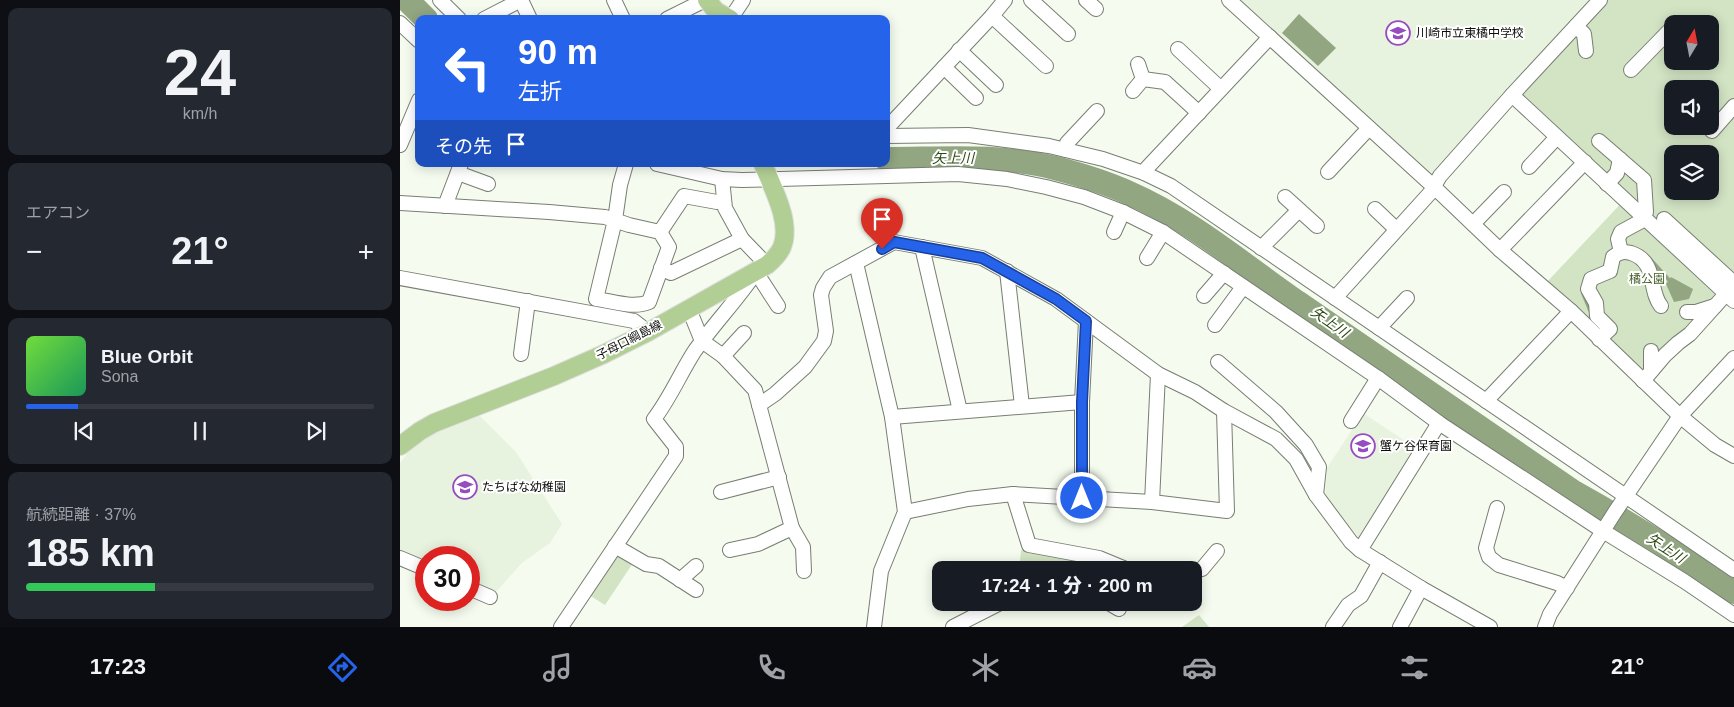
<!DOCTYPE html>
<html lang="ja">
<meta charset="utf-8">
<style>
:root{--surface:#171b24;--page:#242831;--text:#f1f3f6;--muted:#9ea1a6;--line:#363941;--accent:#2563eb}
body{margin:0;font-family:Helvetica,"Noto Sans JP",sans-serif;background:var(--page);color:var(--text);height:100vh;display:flex;flex-direction:column;font-size:19px;white-space:nowrap}
*{box-sizing:border-box;margin:0}
p{font-size:16px;color:var(--muted)}
.icon{flex:none;width:28px;height:28px;fill:none;stroke:currentColor;stroke-width:2;stroke-linecap:round;stroke-linejoin:round}
.map{position:relative;flex:1;overflow:hidden}
.details{display:flex;flex-direction:column;gap:8px;padding:8px;background:#0d0f14;width:400px}
.details>*{flex:none}
.top-card{position:absolute;left:15px;top:15px;width:475px;height:152px;border-radius:10px;box-shadow:0 2px 12px #0003;background:#2563eb;color:#fff;overflow:hidden}
.needle{width:32px;rotate:10deg}
.buttons{position:absolute;left:1264px;top:15px;display:grid;gap:10px}
.buttons a{display:grid;place-items:center;width:55px;height:55px;border-radius:10px;background:var(--surface);box-shadow:0 2px 12px #0003;font-size:25px}
.speed{position:absolute;left:15px;top:546px;display:flex;gap:10px;font-size:25px;font-weight:700;text-align:center}
.speed>*{display:grid;place-content:center;width:65px;height:65px;border-radius:50%;background:var(--surface);box-shadow:0 2px 12px #0003;line-height:1}
.speed .limit{border:8px solid #d22;background:#fff;color:#111}
.pin{position:absolute;display:grid;place-items:center;width:42px;height:42px;color:#fff;margin:-51px -21px;border-radius:50% 50% 50% 0;rotate:-45deg;box-shadow:0 0 5px #0007}
.pin .icon{rotate:45deg}
.me{position:absolute;width:55px;margin:-28px;rotate:0deg;stroke-linejoin:round;filter:drop-shadow(0 0 4px #0008)}
.turn{display:flex;align-items:center;gap:18px;height:105px;padding:0 20px;font-size:22px}
.turn .icon{width:65px;height:65px;stroke-width:2.5}
.turn b{display:block;font-size:35px;line-height:42px}
.then{display:flex;align-items:center;height:48px;padding:0 20px;background:#0003;gap:10px;font-size:19px}
.big{font-size:38px;font-weight:800;line-height:1.1}
.details .widget{flex:1;display:flex;flex-direction:column;justify-content:center;gap:8px;min-width:0;padding:0 18px;border-radius:10px;background:var(--page)}
.details .dial{align-items:center;gap:0}
.dial b{font-size:65px;line-height:1}
.song{display:flex;align-items:center;gap:15px}
.cover{width:60px;height:60px;border-radius:8px;background:linear-gradient(135deg,hsl(100 70% 55%),hsl(150 70% 35%))}
.played{height:5px;border-radius:2px;background:linear-gradient(90deg,var(--accent) 15%,var(--line) 15%)}
.keys{display:flex;justify-content:space-around;direction:ltr}
.heat{display:flex;justify-content:space-between;align-items:center;font-size:28px;direction:ltr}
.charge{height:8px;border-radius:4px;background:linear-gradient(90deg,#34c759 37%,var(--line) 0)}
.trip{position:absolute;left:532px;top:561px;width:270px;height:50px;border-radius:10px;background:var(--surface);box-shadow:0 2px 12px #0003;font-weight:800;line-height:50px;text-align:center}
.dock{display:flex;height:80px;justify-content:space-around;align-items:center;background:#090b0e;color:var(--muted)}
.dock .icon{width:35px;height:35px}
.dock .selected{color:var(--accent)}
.dock b{font-size:22px;color:var(--text)}
main{display:flex;flex:1;min-height:0}
.map>svg:first-child{display:block}
.built{fill:#e8f3df}
.green{fill:#d2e4c4;fill-rule:evenodd}
.water{fill:#92a681}
.lines{fill:none;stroke-linecap:round;stroke-linejoin:round}
.stream{stroke:#92a681;stroke-width:4}
.river{stroke:#92a681;stroke-width:24}
.minor-casing{stroke:#777e72;stroke-width:16}
.major-casing{stroke:#dddddc;stroke-width:20}
.minor{stroke:#fff;stroke-width:14}
.major{stroke:#b1ce94;stroke-width:18}
.route-casing{stroke:#184099;stroke-width:12}
.route{stroke:#2563eb;stroke-width:9}
.labels{text-anchor:middle;stroke-width:4;stroke-linejoin:round;paint-order:stroke}
.poi-label{font-size:12px;fill:#0a0c08;stroke:#fff;text-anchor:start}
.park-label{font-size:12px;fill:#46612b;stroke:#fff}
.street-label{font-size:12px;fill:#0a0c08;stroke:#fff}
.water-label{font-size:14px;font-style:italic;fill:#2d4810;stroke:#fff}
</style>
<main>
<section class="details">
<div class="widget dial"><b>24</b><p>km/h</p></div>
<div class="widget"><p>エアコン</p>
<div class="heat"><a>−</a><b class="big">21°</b><a>+</a></div>
</div>
<div class="widget">
<div class="song"><i class="cover"></i><div><b>Blue Orbit</b><p>Sona</p></div></div>
<div class="played"></div>
<div class="keys"><svg class="icon" aria-label="previous" viewBox="0 0 24 24"><path d="M18 5L8 12l10 7zM5 5v14"/></svg><svg class="icon" aria-label="pause" viewBox="0 0 24 24"><path d="M8 5v14M16 5v14"/></svg><svg class="icon" aria-label="next" viewBox="0 0 24 24"><path d="M6 5l10 7-10 7zM19 5v14"/></svg></div>
</div>
<div class="widget"><p>航続距離 · 37%</p><b class="big">185 km</b><div class="charge"></div></div>
</section>
<div class="map">
<svg width="1334" height="627" viewBox="0 0 1334 627">
<rect width="100%" height="100%" fill="#f5fcef"/>
<g class="built">
<path d="M840 0H1190L1192 2 1031 175Z"/>
<path d="M963 413 1017 449 962 541 925 499 927 468Z"/>
<path d="M78 414 116 452 162 524 150 543 122 563 95 593 69 582V558H26V563L0 552V463L13 446 40 430Z"/>
</g>
<g class="green">
<path d="M1208 0H1334V290L1251 378 1146 283 1228 196 1122 98 1123 94ZM1272 24H1310V61H1272ZM1272 89H1310V126H1272ZM1272 154H1310V191H1272Z"/>
<path d="M621 550 696 563 714 570H675L669 567 620 562Z"/>
<path d="M218 554 233 563 205 605 189 595Z"/>
<path d="M799 615 809 627H782Z"/>
</g>
<g class="water">
<path d="M899 14 936 48 918 66 882 33Z"/>
<path d="M1271 277 1293 289 1289 299 1274 302 1266 284Z"/>
</g>
<g class="lines">
<g class="stream">
<path d="M1249 258 1269 280"/>
<path d="M1183 293 1190 310"/>
</g>
<g class="river">
<path d="M7 0 26 19"/>
<path d="M486 159C542 159 600 154 655 168 678 174 707 183 729 193 791 220 842 264 897 302 989 365 1081 428 1172 491 1228 522 1282 556 1334 592"/>
</g>
<g class="minor-casing">
<g id="minor">
<path d="M40 0 59 19"/>
<path d="M121 0 130 19"/>
<path d="M214 0 223 19"/>
<path d="M631 0 668 34"/>
<path d="M686 0 696 9"/>
<path d="M829 0 1033 186 1100 250 1171 311 1280 416 1315 445 1334 456"/>
<path d="M592 16 646 66"/>
<path d="M331 18 343 0"/>
<path d="M84 19 121 0"/>
<path d="M267 19 305 0"/>
<path d="M0 23 19 41"/>
<path d="M1176 26 1184 34 1186 51"/>
<path d="M778 49 821 89"/>
<path d="M559 50 596 85"/>
<path d="M544 67 576 98"/>
<path d="M1231 70 1269 31"/>
<path d="M743 79 765 82 799 113"/>
<path d="M733 91 743 79 738 64"/>
<path d="M1112 95 1334 301"/>
<path d="M486 129 592 16 605 0"/>
<path d="M1312 131 1334 106"/>
<path d="M486 136 568 135 649 146 703 159 744 173 771 186 1334 570"/>
<path d="M1199 141 1244 180 1246 212 1243 217"/>
<path d="M0 145 19 100"/>
<path d="M666 150 667 143 697 111"/>
<path d="M257 164 322 179 342 180 558 174 607 179 646 187 684 197 723 212 763 232 978 378 1039 423 1203 531 1284 581 1334 615"/>
<path d="M1129 167 1157 137"/>
<path d="M928 172 969 128"/>
<path d="M58 173 88 184"/>
<path d="M744 173 747 168 870 37"/>
<path d="M1207 184 1217 173 1220 159"/>
<path d="M885 197 917 226"/>
<path d="M0 203 149 212 205 217 229 225 260 232 269 247 249 302C233 309 212 301 196 299L215 220 220 185 226 164"/>
<path d="M45 206 61 164"/>
<path d="M975 209 996 229"/>
<path d="M1264 219 1334 283"/>
<path d="M1073 224 1104 192"/>
<path d="M260 232 284 196 317 202 323 200"/>
<path d="M714 232 723 212"/>
<path d="M342 239 367 265"/>
<path d="M522 247 560 411"/>
<path d="M861 248 899 210"/>
<path d="M1100 250 1185 162"/>
<path d="M1221 252 1218 239 1221 232 1245 219"/>
<path d="M747 258 763 232"/>
<path d="M456 263 492 417 505 512 481 571 474 627"/>
<path d="M261 268 271 273 342 239 325 208 322 179"/>
<path d="M607 271 622 406"/>
<path d="M0 278 234 321 248 332"/>
<path d="M804 296 824 273"/>
<path d="M935 298 1030 193 1040 176 1112 95 1200 0"/>
<path d="M289 309 302 341 323 356 355 390 392 528 403 547 404 571"/>
<path d="M1287 312H1296L1315 306"/>
<path d="M815 325 843 287"/>
<path d="M979 328 1007 298"/>
<path d="M1199 339 1210 329 1197 316 1196 303 1188 289 1191 279 1210 271 1213 257C1219 252 1224 251 1231 253 1258 262 1248 290 1261 306"/>
<path d="M1251 351V371"/>
<path d="M121 354 128 301"/>
<path d="M323 356 344 333"/>
<path d="M818 362 876 412 906 445 919 467 916 495"/>
<path d="M1243 381 1265 355 1278 343 1290 334 1334 285"/>
<path d="M1086 401 1171 311"/>
<path d="M359 405 375 394 405 367 424 341 426 331 421 295 423 288 430 277 494 242 582 258 656 299 758 374 795 392 824 411 876 439 896 459 916 495 951 542 960 550 1021 588 1090 627"/>
<path d="M492 417 682 402"/>
<path d="M951 421 978 378"/>
<path d="M321 492 379 477"/>
<path d="M613 494 629 545 699 558 728 570"/>
<path d="M682 498V402L686 321"/>
<path d="M752 502 758 374"/>
<path d="M1097 508 1086 548 1089 557 1099 565 1157 583 1167 588"/>
<path d="M505 512 568 499 613 494 752 502 827 511 824 411"/>
<path d="M215 546 246 564 259 566 296 590"/>
<path d="M330 550 358 544 392 528"/>
<path d="M960 550 1039 423"/>
<path d="M0 558 26 569"/>
<path d="M794 571 802 569 817 551"/>
<path d="M280 580 296 566"/>
<path d="M69 588 90 597"/>
<path d="M707 602 719 609"/>
<path d="M161 627 276 456V447L254 419C270 398 280 374 294 352 313 325 337 300 356 272L378 306"/>
<path d="M553 627 602 602"/>
<path d="M933 627 948 605 961 596 980 562"/>
<path d="M1000 627 1021 588"/>
<path d="M1145 627 1150 614 1215 512 1280 416 1334 358"/>
</g>
</g>
<g class="major-casing">
<g id="major">
<path d="M307 0 316 11 330 19"/>
<path d="M0 446 20 431 34 423 154 376 204 354 248 332 367 265C373 260 379 254 382 247 392 222 372 187 363 164"/>
</g>
</g>
<use href="#minor" class="minor"/>
<use href="#major" class="major"/>
</g>
<g class="lines">
<g class="route-casing">
<path id="route" d="M482 249 494 242 582 258 656 299 686 321 682 402V498"/>
</g>
<use href="#route" class="route"/>
</g>
<defs>
<g id="school-ring" transform="scale(1.25)"><circle r="9.5" fill="#fff" stroke="#964dbf" stroke-width="1.5"/><path d="M0-5L7-2L0 1L-7-2ZM-4 1L0 2.5L4 1V4Q0 6-4 4Z" fill="#964dbf"/></g>
</defs>
<g fill-rule="evenodd">
<use href="#school-ring" x="998" y="33"/>
<use href="#school-ring" x="963" y="446"/>
<use href="#school-ring" x="65" y="487"/>
</g>
<g class="labels">
<g class="poi-label">
<text x="1016" y="37">川崎市立東橘中学校</text>
<text x="980" y="450">蟹ケ谷保育園</text>
<text x="82" y="491">たちばな幼稚園</text>
</g>
<g class="park-label">
<text x="1247" y="283">橘公園</text>
</g>
<g class="street-label">
<text transform="translate(229 340) rotate(-27)" y="4">子母口綱島線</text>
</g>
<g class="water-label">
<text x="553" y="163">矢上川</text>
<text transform="translate(930 322) rotate(35)" y="5">矢上川</text>
<text transform="translate(1266 548) rotate(33)" y="5">矢上川</text>
</g>
</g>
</svg>
<div class="buttons">
<a><svg class="needle" viewBox="-14 -14 28 28"><path d="M0-13l5 13h-10z" fill="#e53935"/><path d="M0 13l5-13h-10z" fill="#9ea1a6"/></svg></a>
<a><svg class="icon" aria-label="sound" viewBox="0 0 24 24"><path d="M4 9h4l5-4v14l-5-4H4zM17 9q2 3 0 6"/></svg></a>
<a><svg class="icon" aria-label="layers" viewBox="0 0 24 24"><path d="M12 4l9 5-9 5-9-5zM3 14l9 5 9-5"/></svg></a>
</div>
<div class="speed"><div class="limit">30</div></div>
<div class="pin" style="left:482px;top:249px;background:#d93025"><svg class="icon" aria-label="arrive" viewBox="0 0 24 24"><path d="M6 21V4h12l-3 4 3 4H6"/></svg></div>
<svg class="me" style="left:682px;top:498px" viewBox="-20 -20 40 40"><circle r="17" fill="#2563eb" stroke="#fff" stroke-width="3"/><path d="M0-11L8 9 0 5-8 9z" fill="#fff"/></svg>
<div class="trip">17:24 · 1 分 · 200 m</div>
<div class="top-card">
<div class="turn"><svg class="icon" aria-label="left" viewBox="0 0 24 24"><path d="M17 20v-9H6M10 6l-5 5 5 5"/></svg><div><b>90 m</b>左折</div></div>
<div class="then">その先<svg class="icon" aria-label="arrive" viewBox="0 0 24 24"><path d="M6 21V4h12l-3 4 3 4H6"/></svg></div>
</div>
</div>
</main>
<nav class="dock">
<b>17:23</b>
<svg class="icon selected" aria-label="directions" viewBox="0 0 24 24"><path d="M12 3l9 9-9 9-9-9zM9 14v-3h6M13 9l2 2-2 2"/></svg>
<svg class="icon" aria-label="music" viewBox="0 0 24 24"><path d="M9 18V5l10-2v13"/><circle cx="6" cy="18" r="3"/><circle cx="16" cy="16" r="3"/></svg>
<svg class="icon" aria-label="phone" viewBox="0 0 24 24"><path d="M5 4h4l2 5-3 2q2 4 5 5l2-3 5 2v4C11 20 4 13 5 4z"/></svg>
<svg class="icon" aria-label="climate" viewBox="0 0 24 24"><path d="M12 3v18M4 7l16 10M4 17L20 7"/></svg>
<svg class="icon" aria-label="car" viewBox="0 0 24 24"><path d="M5 17H2v-5l4-1 3-4h7l3 4 3 1v5h-3M9 17h6M6 11h13"/><circle cx="7" cy="17" r="2"/><circle cx="17" cy="17" r="2"/></svg>
<svg class="icon" aria-label="filters" viewBox="0 0 24 24"><path d="M4 7h16M4 17h16"/><circle cx="9" cy="7" r="2"/><circle cx="15" cy="17" r="2"/></svg>
<b>21°</b>
</nav>
